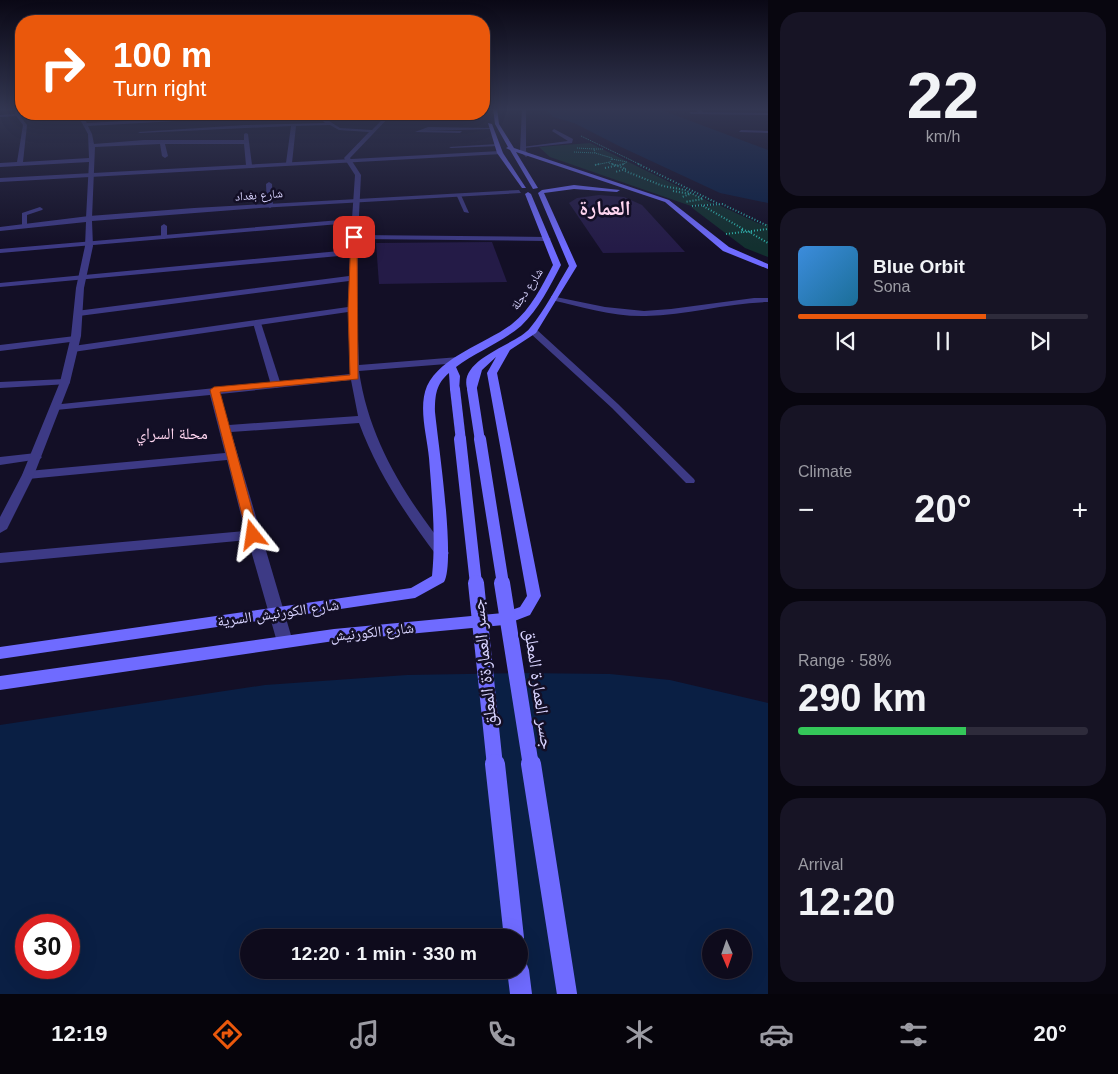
<!DOCTYPE html>
<meta charset="utf-8">
<style>
:root{--surface:#0e0b1c;--page:#171425;--text:#f1f3f6;--muted:#9b9ba3;--line:#2e2b3b;--accent:#ea580c}
body{margin:0;font-family:Arial,"Noto Naskh Arabic",sans-serif;background:var(--page);color:var(--text);height:100vh;display:flex;flex-direction:column;font-size:19px;white-space:nowrap}
*{box-sizing:border-box;margin:0}
p{font-size:16px;color:var(--muted)}
.icon{flex:none;width:28px;height:28px;fill:none;stroke:currentColor;stroke-width:2;stroke-linecap:round;stroke-linejoin:round}
.map{position:relative;flex:1;overflow:hidden}
.sheet{display:flex;flex-direction:column;gap:12px;padding:12px;background:#08060f;width:350px}
.sheet>*{flex:none}
.top-card{position:absolute;left:15px;top:15px;width:475px;height:105px;border-radius:20px;box-shadow:0 5px 20px #0002,0 0 0 1px var(--line);background:#ea580c;color:#fff;overflow:hidden}
.needle{width:32px;rotate:178deg}
.fabs{position:absolute;left:702px;top:929px;display:grid;gap:10px}
.fabs a{display:grid;place-items:center;width:50px;height:50px;border-radius:50%;background:var(--surface);box-shadow:0 5px 20px #0002,0 0 0 1px var(--line);font-size:25px}
.speed{position:absolute;left:15px;top:914px;display:flex;gap:10px;font-size:25px;font-weight:700;text-align:center}
.speed>*{display:grid;place-content:center;width:65px;height:65px;border-radius:50%;background:var(--surface);box-shadow:0 5px 20px #0002,0 0 0 1px var(--line);line-height:1}
.speed .limit{border:8px solid #d22;background:#fff;color:#111}
.pin{position:absolute;display:grid;place-items:center;width:42px;height:42px;color:#fff;margin:-21px;border-radius:10px;box-shadow:0 2px 8px #0006}
.me{position:absolute;width:55px;margin:-28px;rotate:345deg;stroke-linejoin:round;filter:drop-shadow(0 0 4px #0008)}
.turn{display:flex;align-items:center;gap:18px;height:105px;padding:0 15px;font-size:22px}
.turn .icon{width:65px;height:65px;stroke-width:2.5}
.turn b{display:block;font-size:35px;line-height:42px}
.big{font-size:38px;font-weight:600;line-height:1.1}
.sheet .card{flex:1;display:flex;flex-direction:column;justify-content:center;gap:8px;min-width:0;padding:0 18px;border-radius:20px;background:var(--page)}
.sheet .dial{align-items:center;gap:0}
.dial b{font-size:65px;line-height:1}
.song{display:flex;align-items:center;gap:15px}
.cover{width:60px;height:60px;border-radius:8px;background:linear-gradient(135deg,hsl(210 70% 55%),hsl(200 70% 35%))}
.played{height:5px;border-radius:2px;background:linear-gradient(90deg,var(--accent) 65%,var(--line) 65%)}
.keys{display:flex;justify-content:space-around;direction:ltr}
.heat{display:flex;justify-content:space-between;align-items:center;font-size:28px;direction:ltr}
.charge{height:8px;border-radius:4px;background:linear-gradient(90deg,#34c759 58%,var(--line) 0)}
.trip{position:absolute;left:240px;top:929px;width:288px;height:50px;border-radius:25px;background:var(--surface);box-shadow:0 5px 20px #0002,0 0 0 1px var(--line);font-weight:600;line-height:50px;text-align:center}
.tabs{display:flex;height:80px;justify-content:space-around;align-items:center;background:#06040b;color:var(--muted)}
.tabs .icon{width:35px;height:35px}
.tabs .current{color:var(--accent)}
.tabs b{font-size:22px;color:var(--text)}
main{display:flex;flex:1;min-height:0}
.map>svg:first-child{display:block}
.green{fill:#12302f}
.water{fill:#0a1f44;fill-rule:evenodd}
.building{fill:#241b47}
.lines{fill:none;stroke-linecap:round;stroke-linejoin:round}
.path-far1{stroke:#2fb8b0;stroke-width:1;stroke-dasharray:1 1;stroke-linecap:butt}
.path{stroke:#2fb8b0;stroke-width:2;stroke-dasharray:1 2;stroke-linecap:butt}
.service{fill:#3d3a85;fill-rule:evenodd}
.pedestrian{fill:#3d3a85;fill-rule:evenodd}
.minor{fill:#3d3a85;fill-rule:evenodd}
.tertiary{fill:#3d3a85;fill-rule:evenodd}
.secondary{fill:#6f6bff;fill-rule:evenodd}
.secondary-bridge-far3{stroke:#6f6bff;stroke-width:10}
.secondary-bridge-far2{stroke:#6f6bff;stroke-width:12}
.secondary-bridge-far1{stroke:#6f6bff;stroke-width:16}
.secondary-bridge{stroke:#6f6bff;stroke-width:20}
.route{fill:#ea580c;stroke:#983908}
.labels{text-anchor:middle;stroke-width:5;stroke-linejoin:round;paint-order:stroke}
.far-street-label{font-size:12px;fill:#d9d4ff;stroke:#130f26}
.street-label{font-size:15px;fill:#d9d4ff;stroke:#130f26}
.neighbourhood-label{font-size:16px;fill:#ffd6f0;stroke:#130f26}
.near-street-label{font-size:18px;fill:#d9d4ff;stroke:#130f26}
.far-town-label{font-size:21px;font-weight:bold;fill:#ffd6f0;stroke:#130f26}
</style>
<main>
<div class="map">
<svg width="768" height="994" viewBox="0 0 768 994">
<rect width="100%" height="100%" fill="#130f26"/>
<g class="green">
<path d="M590 143 714 204 691 206 550 157 539 147Z"/>
<path d="M719 205 762 225 768 224V257L745 248 691 207Z"/>
</g>
<g class="water">
<path d="M545 108H656L768 150V203L720 193 621 147 574 123 553 117Z"/>
<path d="M517 673 610 674 670 680 768 703V994H0V725L265 685 407 675ZM26 925H69V968H26ZM249 938H519V970H249ZM711 938H744V970H711Z"/>
</g>
<g class="building">
<path d="M599 195 624 197 642 205 685 252 603 253 569 203 577 198Z"/>
<path d="M492 242 507 282 379 284 376 243Z"/>
</g>
<g class="lines">
<g class="path-far1">
<path d="M581 136 641 165"/>
<path d="M577 148 594 149 595 153"/>
<path d="M594 149H604"/>
<path d="M574 152 595 153 612 158 610 162 595 165"/>
<path d="M612 159 627 162 622 165"/>
<path d="M609 163 616 165"/>
</g>
<g class="path">
<path d="M612 164 626 169 615 172"/>
<path d="M638 164 719 204"/>
<path d="M595 165 599 164"/>
<path d="M605 168 624 164"/>
<path d="M625 171 663 186 685 190 703 199 685 202"/>
<path d="M673 191 690 194 682 197"/>
<path d="M692 206 722 204 768 226"/>
<path d="M703 206 743 229"/>
<path d="M742 230 752 232H744Z"/>
<path d="M751 231 768 229"/>
<path d="M751 233 768 243"/>
<path d="M726 234 742 232"/>
</g>
<g class="service">
<path d="M428 127 491 128 493 129 425 131H462L460 133 415 132Z"/>
<path d="M554 129 573 139 572 143 524 148 522 147 568 141 552 131Z"/>
<path d="M497 144 499 146 451 148 449 147Z"/>
<path d="M456 194 461 195 469 213 464 212Z"/>
<path d="M40 207 43 209 42 210 27 215V226L22 227V213Z"/>
<path d="M164 224 167 226V237L164 239 161 237V226Z"/>
<path d="M551 296 605 307 644 311 671 309 754 298H768V302C727 303 687 315 646 316 614 317 582 307 551 300Z"/>
<path d="M254 321 261 323 281 385 279 387 276 388 271 385 253 323Z"/>
<path d="M530 329H536L618 404 694 479 695 481 694 483H686L612 408 530 333Z"/>
</g>
<path class="pedestrian" d="M500 151 502 154 0 182V178Z"/>
<g class="minor">
<path d="M17 108H21L20 113 37 114 20 116 27 125 23 162 89 158 88 134 77 114H81L87 123 245 115 247 117 88 126 92 134 94 144 144 140H244V134L246 133 248 134 252 165 249 167 246 165 244 144H165L168 156 165 158 162 156 160 144 95 147 92 218 89 220 86 218 89 162 0 167V163L17 162 23 125 16 116 0 117V115L15 114Z"/>
<path d="M522 108H526V151L529 155 526 157 520 151Z"/>
<path d="M689 112 768 113V115L691 114Z"/>
<path d="M323 114H327L326 119 340 128 372 130 388 114H392L350 158 361 175 358 235 547 237 551 239 547 241 358 239 357 313 359 365 459 357 464 360 459 363 359 371C369 440 404 495 447 550L449 553 447 556H437C406 515 377 472 359 423L231 432 293 642 290 646 285 648 280 646 277 642 248 540 0 563V553L245 531 227 460 28 479 22 475 28 471 225 453 210 395 56 410 51 407 52 405 350 374 348 312 73 352 68 349 73 346 348 307 349 281 79 316 76 315V311L349 276 350 255 0 287V283L350 250 351 223 0 253V249L352 219 355 175 344 158 369 132 339 130 330 125 296 126 292 163 289 165 286 163 291 126 140 133 138 132 245 125 325 123 322 120ZM351 380 358 416 229 425 220 394Z"/>
<path d="M741 130 768 131V133L739 132Z"/>
<path d="M269 182 272 184 273 206 270 208 267 206 266 184Z"/>
<path d="M75 336 78 337V341L0 351V345Z"/>
<path d="M65 379 70 382 69 384 0 388V382Z"/>
<path d="M36 453 42 457 40 459 0 465V457Z"/>
</g>
<g class="tertiary">
<path d="M700 108 703 113V114H699L695 108Z"/>
<path d="M519 190 521 193 259 208 92 221 93 246 84 288 81 336 70 382 34 475 7 529 0 533V517L22 475 60 382 71 336 76 288 85 246 86 222 0 231V227L89 216 194 208Z"/>
</g>
<g class="secondary">
<path d="M493 108H497L499 124 514 148 669 200 729 247 768 264V269L723 251 665 202 516 152 538 188 533 189 510 150 506 148 508 147 495 124Z"/>
<path d="M488 123 492 124 503 153 526 188H522L497 153Z"/>
<path d="M574 185 620 190 617 192 574 189 544 193 577 266 536 333 510 350 497 373 541 596 530 615 504 625 334 641 0 690V676L334 629 503 613 520 607 527 596 487 373 496 357 482 370 476 391H468C455 359 517 345 530 328 545 310 557 286 569 266L538 193 542 190Z"/>
<path d="M528 192 531 194 561 265C550 286 539 309 521 326 502 342 476 352 456 367L460 376 459 391H451L450 389 449 373C436 384 435 395 435 412 438 442 456 561 444 582L415 598 0 659V647L411 588 432 576C436 536 432 497 429 458 427 436 418 407 427 386 441 356 487 343 512 324 531 309 542 286 553 265L525 194Z"/>
<path d="M519 959 526 962 529 970 532 994H510L507 970H519Z"/>
</g>
<g class="secondary-bridge-far3">
<path d="M455 389 461 441"/>
<path d="M472 389 480 441"/>
</g>
<g class="secondary-bridge-far2">
<path d="M460 439 476 584"/>
<path d="M480 439 503 584"/>
</g>
<g class="secondary-bridge-far1">
<path d="M476 583 495 766"/>
<path d="M502 583 531 766"/>
</g>
<g class="secondary-bridge">
<path d="M495 764 514 938"/>
<path d="M531 764 567 994"/>
</g>
</g>
<linearGradient id="sky" x2="0" y2="1"><stop stop-color="#0a0815"/><stop offset="0.44" stop-color="#333752"/><stop offset="1" stop-color="#333752" stop-opacity="0"/></linearGradient>
<rect width="768" height="248" fill="url(#sky)"/>
<path class="route" d="M354 235 357 237 358 379 220 392 259 535 257 538H248L210 390 214 387 350 375 348 309 351 237Z"/>
<g class="labels">
<g class="far-street-label">
<text transform="translate(259 195) rotate(-4)" y="4">شارع بغداد</text>
<text transform="translate(527 289) rotate(-56)" y="4">شارع دجلة</text>
</g>
<g class="street-label">
<text transform="translate(278 613) rotate(-8)" y="5">شارع الكورنيش السرية</text>
<text transform="translate(372 632) rotate(-6)" y="5">شارع الكورنيش</text>
</g>
<g class="neighbourhood-label">
<text x="172" y="439">محلة السراي</text>
</g>
<g class="near-street-label">
<text transform="translate(484 663) rotate(-96)" y="6">جسر العمارةة المعلق</text>
<text transform="translate(539 689) rotate(82)" y="6">جسر العمارة المعلق</text>
</g>
<g class="far-town-label">
<text x="605" y="215">العمارة</text>
</g>
</g>
</svg>
<div class="fabs">
<a><svg class="needle" viewBox="-14 -14 28 28"><path d="M0-13l5 13h-10z" fill="#e53935"/><path d="M0 13l5-13h-10z" fill="#9b9ba3"/></svg></a>
</div>
<div class="speed"><div class="limit">30</div></div>
<div class="pin" style="left:354px;top:237px;background:#d93025"><svg class="icon" aria-label="arrive" viewBox="0 0 24 24"><path d="M6 21V4h12l-3 4 3 4H6"/></svg></div>
<svg class="me" style="left:253px;top:535px" viewBox="-20 -20 40 40"><path d="M0-17L14 15 0 8-14 15z" fill="#ea580c" stroke="#fff" stroke-width="4"/></svg>
<div class="trip">12:20 · 1 min · 330 m</div>
<div class="top-card">
<div class="turn"><svg class="icon" aria-label="right" viewBox="0 0 24 24"><path d="M7 20v-9h11M14 6l5 5-5 5"/></svg><div><b>100 m</b>Turn right</div></div>
</div>
</div>
<section class="sheet">
<div class="card dial"><b>22</b><p>km/h</p></div>
<div class="card">
<div class="song"><i class="cover"></i><div><b>Blue Orbit</b><p>Sona</p></div></div>
<div class="played"></div>
<div class="keys"><svg class="icon" aria-label="previous" viewBox="0 0 24 24"><path d="M18 5L8 12l10 7zM5 5v14"/></svg><svg class="icon" aria-label="pause" viewBox="0 0 24 24"><path d="M8 5v14M16 5v14"/></svg><svg class="icon" aria-label="next" viewBox="0 0 24 24"><path d="M6 5l10 7-10 7zM19 5v14"/></svg></div>
</div>
<div class="card"><p>Climate</p>
<div class="heat"><a>−</a><b class="big">20°</b><a>+</a></div>
</div>
<div class="card"><p>Range · 58%</p><b class="big">290 km</b><div class="charge"></div></div>
<div class="card"><p>Arrival</p><b class="big">12:20</b></div>
</section>
</main>
<nav class="tabs">
<b>12:19</b>
<svg class="icon current" aria-label="directions" viewBox="0 0 24 24"><path d="M12 3l9 9-9 9-9-9zM9 14v-3h6M13 9l2 2-2 2"/></svg>
<svg class="icon" aria-label="music" viewBox="0 0 24 24"><path d="M9 18V5l10-2v13"/><circle cx="6" cy="18" r="3"/><circle cx="16" cy="16" r="3"/></svg>
<svg class="icon" aria-label="phone" viewBox="0 0 24 24"><path d="M5 4h4l2 5-3 2q2 4 5 5l2-3 5 2v4C11 20 4 13 5 4z"/></svg>
<svg class="icon" aria-label="climate" viewBox="0 0 24 24"><path d="M12 3v18M4 7l16 10M4 17L20 7"/></svg>
<svg class="icon" aria-label="car" viewBox="0 0 24 24"><path d="M5 17H2v-5l4-1 3-4h7l3 4 3 1v5h-3M9 17h6M6 11h13"/><circle cx="7" cy="17" r="2"/><circle cx="17" cy="17" r="2"/></svg>
<svg class="icon" aria-label="filters" viewBox="0 0 24 24"><path d="M4 7h16M4 17h16"/><circle cx="9" cy="7" r="2"/><circle cx="15" cy="17" r="2"/></svg>
<b>20°</b>
</nav>
